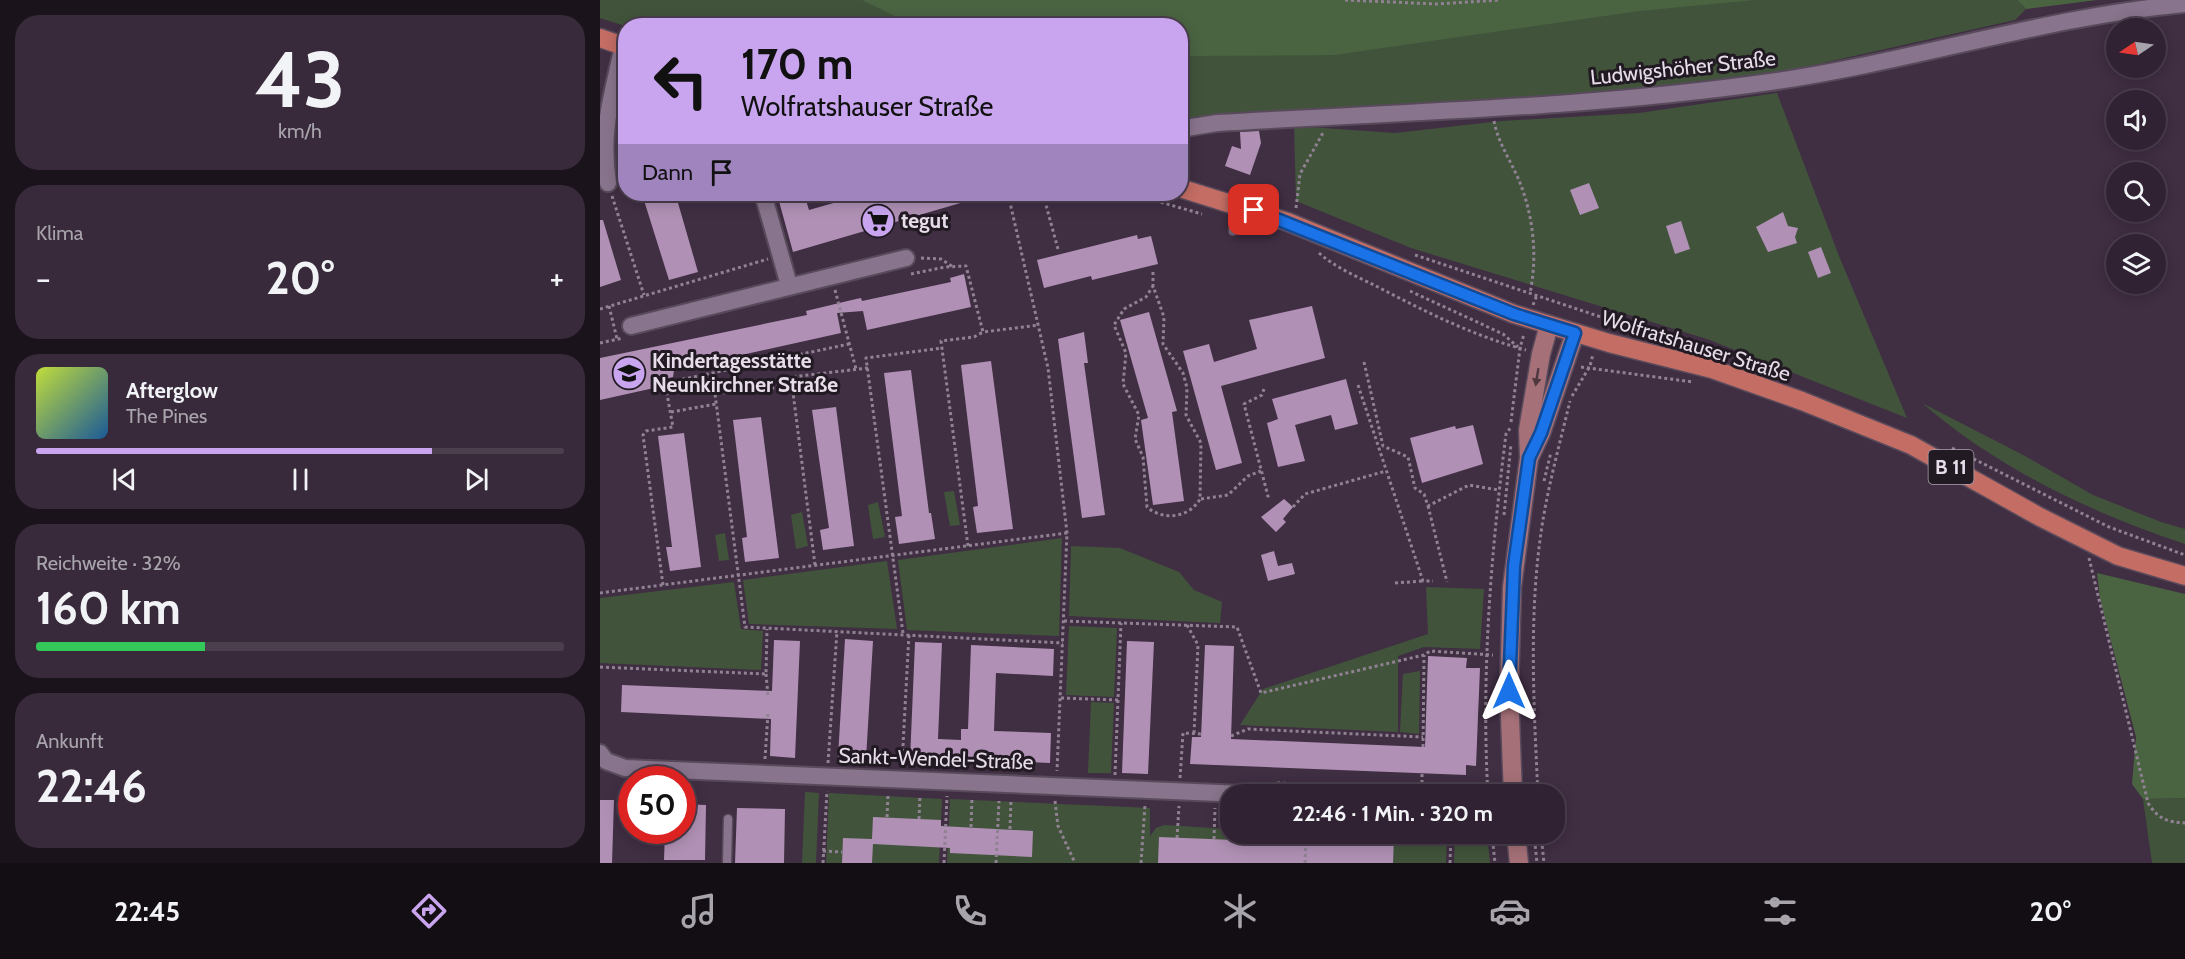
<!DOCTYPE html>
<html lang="de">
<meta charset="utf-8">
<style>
:root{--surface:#302232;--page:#382a3a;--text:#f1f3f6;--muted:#a8a4ac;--line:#4b3f4d;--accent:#c8a5ee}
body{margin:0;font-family:Cabin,sans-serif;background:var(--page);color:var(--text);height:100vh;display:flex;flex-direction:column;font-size:22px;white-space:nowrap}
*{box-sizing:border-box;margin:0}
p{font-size:20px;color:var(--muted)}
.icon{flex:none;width:33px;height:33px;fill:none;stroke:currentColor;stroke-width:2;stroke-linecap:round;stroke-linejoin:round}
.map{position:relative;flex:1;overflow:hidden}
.sheet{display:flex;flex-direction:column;gap:15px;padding:15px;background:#1a131c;width:600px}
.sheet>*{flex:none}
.guide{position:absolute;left:18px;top:18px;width:570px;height:183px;border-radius:24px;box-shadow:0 3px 15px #0003,0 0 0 2px var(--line);background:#c8a5ee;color:#111;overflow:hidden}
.needle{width:39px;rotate:257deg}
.buttons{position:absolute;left:1506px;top:18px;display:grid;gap:12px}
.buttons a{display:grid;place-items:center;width:60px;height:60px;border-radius:50%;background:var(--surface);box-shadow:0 3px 15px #0003,0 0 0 2px var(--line);font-size:30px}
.speed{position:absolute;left:18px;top:766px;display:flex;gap:12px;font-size:30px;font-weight:700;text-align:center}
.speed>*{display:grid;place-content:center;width:78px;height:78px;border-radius:50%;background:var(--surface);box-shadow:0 3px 15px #0003,0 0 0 2px var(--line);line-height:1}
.speed .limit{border:9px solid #d22;background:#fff;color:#111}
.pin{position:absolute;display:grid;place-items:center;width:51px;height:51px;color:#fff;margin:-26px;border-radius:12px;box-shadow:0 3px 9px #0006}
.me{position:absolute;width:66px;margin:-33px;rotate:0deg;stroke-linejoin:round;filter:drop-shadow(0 0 4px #0008)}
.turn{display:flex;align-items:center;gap:21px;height:126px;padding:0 24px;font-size:27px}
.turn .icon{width:78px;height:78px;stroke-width:2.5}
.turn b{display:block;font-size:42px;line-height:51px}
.then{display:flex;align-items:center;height:57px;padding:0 24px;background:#0003;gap:12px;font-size:22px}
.big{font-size:45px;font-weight:700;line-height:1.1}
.sheet .widget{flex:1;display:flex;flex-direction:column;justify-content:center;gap:9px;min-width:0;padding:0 21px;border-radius:24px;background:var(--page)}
.sheet .dial{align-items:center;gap:0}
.dial b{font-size:78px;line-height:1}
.song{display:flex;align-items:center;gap:18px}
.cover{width:72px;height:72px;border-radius:9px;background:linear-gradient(135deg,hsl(70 70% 55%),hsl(210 70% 35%))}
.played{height:6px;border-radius:3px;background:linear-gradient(90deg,var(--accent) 75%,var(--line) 75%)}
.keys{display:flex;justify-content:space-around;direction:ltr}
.heat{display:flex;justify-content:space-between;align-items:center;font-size:33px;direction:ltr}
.charge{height:9px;border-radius:4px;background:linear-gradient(90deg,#34c759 32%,var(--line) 0)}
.trip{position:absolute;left:620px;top:784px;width:345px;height:60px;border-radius:24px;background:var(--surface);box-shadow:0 3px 15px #0003,0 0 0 2px var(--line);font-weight:700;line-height:60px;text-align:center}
.dock{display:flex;height:96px;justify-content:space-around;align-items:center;background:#130e14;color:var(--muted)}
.dock .icon{width:42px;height:42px}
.dock .current{color:var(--accent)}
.dock b{font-size:27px;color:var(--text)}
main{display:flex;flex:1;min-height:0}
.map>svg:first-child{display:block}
.green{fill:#41543b}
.forest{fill:#4a6442}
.building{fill:#b091b5}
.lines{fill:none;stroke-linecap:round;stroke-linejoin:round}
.lane-casing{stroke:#584a5b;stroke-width:11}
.street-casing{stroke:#584a5b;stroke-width:20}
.secondary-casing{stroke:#584a5b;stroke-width:21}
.primary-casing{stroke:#584a5b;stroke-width:21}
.path{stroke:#908293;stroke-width:3;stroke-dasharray:3 3;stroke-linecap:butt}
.lane{stroke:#88748c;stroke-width:8}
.street{stroke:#88748c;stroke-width:16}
.secondary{stroke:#a57078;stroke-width:18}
.primary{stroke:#c36d64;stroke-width:18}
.oneway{fill:#503841}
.route-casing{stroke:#114b97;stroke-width:15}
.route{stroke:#1a73e8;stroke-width:10}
.labels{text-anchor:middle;stroke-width:6;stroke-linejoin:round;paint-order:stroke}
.shield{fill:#221a23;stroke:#aca2ae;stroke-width:1.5}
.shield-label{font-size:20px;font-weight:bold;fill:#e7ddea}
.street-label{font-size:21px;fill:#e7ddea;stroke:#221a23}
.poi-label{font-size:21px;font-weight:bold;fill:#e7ddea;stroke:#221a23;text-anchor:start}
</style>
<main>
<section class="sheet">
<div class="widget dial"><b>43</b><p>km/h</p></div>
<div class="widget"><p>Klima</p>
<div class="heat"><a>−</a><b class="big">20°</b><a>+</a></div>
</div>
<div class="widget">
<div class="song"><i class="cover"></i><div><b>Afterglow</b><p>The Pines</p></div></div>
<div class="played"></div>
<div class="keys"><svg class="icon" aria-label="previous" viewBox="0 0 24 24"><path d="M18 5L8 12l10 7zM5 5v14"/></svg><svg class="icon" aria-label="pause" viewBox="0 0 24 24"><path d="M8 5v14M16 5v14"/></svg><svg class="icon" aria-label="next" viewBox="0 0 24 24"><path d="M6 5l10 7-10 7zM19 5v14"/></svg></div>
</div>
<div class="widget"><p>Reichweite · 32%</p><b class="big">160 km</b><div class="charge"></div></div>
<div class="widget"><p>Ankunft</p><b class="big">22:46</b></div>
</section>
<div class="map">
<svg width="1585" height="863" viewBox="0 0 1585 863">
<rect width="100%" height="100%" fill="#402e43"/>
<g class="green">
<path d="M0 0H1417L1426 9 1415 20 1173 74 1057 90 619 114 581 119 580 26H25L0 18Z"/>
<path d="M1177 93 1239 256 1307 418 1107 339 811 248 696 201 694 126 795 133 901 121 1039 113Z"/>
<path d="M1322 403 1425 456 1493 495 1561 522 1585 529V544C1491 513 1397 468 1322 403Z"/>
<path d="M354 491 360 525 350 526 344 492Z"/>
<path d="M278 502 285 537 273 539 268 505Z"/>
<path d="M202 512 208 546 196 549 191 515Z"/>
<path d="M125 533 129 560 119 561 115 535Z"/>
<path d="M462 538 459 636 307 630 298 560Z"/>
<path d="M471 546 520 548 579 572 594 590 622 602 620 623 469 616Z"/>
<path d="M287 561 297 629 149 624 143 580Z"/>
<path d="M134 582 141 629 163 631 161 670 0 663V598Z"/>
<path d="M826 587 884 589 880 649 824 647 798 656V732L640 725 663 689 828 634Z"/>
<path d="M469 626 517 628 514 697 466 695Z"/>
<path d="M820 671 819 734 800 732 803 674Z"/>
<path d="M491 702 514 703 511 773H488Z"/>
<path d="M205 792 219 793 216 863H202Z"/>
<path d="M229 793 342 799 339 863H226Z"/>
<path d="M1585 798V863H1552L1543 799Z"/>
<path d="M350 799 550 808V836L556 828 564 825 629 829 628 840 650 841 649 834H703L702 863H347Z"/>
<path d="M710 834H847L846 863H709Z"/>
<path d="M855 834H887L890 863H854Z"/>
</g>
<g class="forest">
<path d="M262 0H1154L1039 11 734 55 581 56 580 26 313 25Z"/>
<path d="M1417 0H1497L1426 9Z"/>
<path d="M1497 573 1585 594V798L1543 799 1532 784 1536 737 1500 599Z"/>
</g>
<g class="building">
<path d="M659 131 661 143 650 175 625 166 632 146 641 149 640 132Z"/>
<path d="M989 183 999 208 980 215 970 190Z"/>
<path d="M42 194H73L74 197 76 196 98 272 69 280Z"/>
<path d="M177 194H204L209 210 265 194H381V197L193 252Z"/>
<path d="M1183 212 1188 226 1198 228 1195 237 1197 243 1168 252 1156 227Z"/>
<path d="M0 220H3L21 280 0 287Z"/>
<path d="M1081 221 1090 249 1075 254 1066 226Z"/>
<path d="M537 235 538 239 551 236 558 264 492 280 491 276 444 288 437 260Z"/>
<path d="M1221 247 1231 273 1218 278 1208 252Z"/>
<path d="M364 274 371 307 267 330 263 311 237 313 241 333 74 370 73 377 61 380 63 386 0 400V358L207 315 206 311 256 299 261 298 262 301 351 282 350 278Z"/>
<path d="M712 306 725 358 621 386 642 463 616 470 583 351 609 344 614 362 657 349 649 320Z"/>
<path d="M549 312 577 411 572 412 584 501 553 505 541 420 548 418 520 320Z"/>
<path d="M484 332 488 363H484L505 515 482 518 458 339Z"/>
<path d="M391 361 413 529 377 533 373 507 378 506 361 365Z"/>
<path d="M311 370 329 513H331L335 539 299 544 295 517 302 516 284 373Z"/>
<path d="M746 379 758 424 735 430 731 415 695 425 705 461 678 467 667 423 678 419 672 399Z"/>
<path d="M236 407 254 546 223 550 220 530 229 528 212 410Z"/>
<path d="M161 417 179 558 145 562 142 538 147 537 133 420Z"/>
<path d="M873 425 883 464 822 483 810 438 855 426 856 429Z"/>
<path d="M84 433 101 567 70 571 66 547H72L58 436Z"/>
<path d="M684 499 693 507 683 519 686 522 676 532 661 517Z"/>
<path d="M674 551 678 566 692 563 695 574 668 581 661 555Z"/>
<path d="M245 639 273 641 266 759 238 757Z"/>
<path d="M174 640 200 641 195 758 170 756 171 719 21 712 22 685 172 691Z"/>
<path d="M527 641 554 642 548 774 522 773Z"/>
<path d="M315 642 342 643 338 739 361 740V729H368L371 645 454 649 453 676 396 673 394 731 451 733 450 763 337 758V761L310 760Z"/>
<path d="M605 645 634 646 631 739 825 747 828 656 867 658 866 668H880L876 766 866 765V775L590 764 592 737H601Z"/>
<path d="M0 800H14L12 863H0Z"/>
<path d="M82 804 106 805 105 860H64L65 831H82Z"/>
<path d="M137 808 185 809 184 863H135Z"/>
<path d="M273 817 341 820V826L433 831 432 857 350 853V848L273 844 272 863H242L243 838 272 839Z"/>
<path d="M710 834 794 837 793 863H558L559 837 710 843Z"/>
</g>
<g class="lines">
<g class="lane-casing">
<g id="lane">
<path d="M633 231 637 205"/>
<path d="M127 863 128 819"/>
</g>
</g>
<g class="street-casing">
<g id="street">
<path d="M580 129 617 123C802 112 987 108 1170 82 1310 62 1444 17 1585 4"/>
<path d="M8 183C0 130 12 97 23 46"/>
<path d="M163 194 189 285"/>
<path d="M31 326 306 258"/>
<path d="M0 753 6 761 25 768 667 795"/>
</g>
</g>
<g class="secondary-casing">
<g id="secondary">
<path d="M930 456 941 433 975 333"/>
<path d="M913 795 909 691 912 587 929 458 928 430 941 354 949 325"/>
<path d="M916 834 919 863"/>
</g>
</g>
<g class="primary-casing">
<g id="primary">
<path d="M0 38 26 47"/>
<path d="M580 188 688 222 914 314 1009 343 1112 369 1202 401 1311 445 1440 517 1518 556 1585 576"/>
</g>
</g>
<g class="path">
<path d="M745 0 836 4 900 0"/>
<path d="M894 121C898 142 909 158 918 178 933 213 938 255 930 293"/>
<path d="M408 194 448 368 467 533 457 771"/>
<path d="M443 194 458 249"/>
<path d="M532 194 602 214"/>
<path d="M12 196 44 295"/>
<path d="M696 208 700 174 724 131"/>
<path d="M719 253C736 268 758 277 778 287 826 312 874 336 926 350"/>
<path d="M815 255 1022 324 1037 334"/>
<path d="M321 258 341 259 353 267"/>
<path d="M553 272V286L564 317 563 344 583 373 587 388 586 415 601 443 600 499C589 518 563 521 547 507L543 457 535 439 539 415 523 384 526 353 514 325 524 309 546 297 553 286"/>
<path d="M311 274 345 267 366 266 383 332 439 325"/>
<path d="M235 290 256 369"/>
<path d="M810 291 903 334 918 347"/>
<path d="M933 305 937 295"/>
<path d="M9 306 17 339"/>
<path d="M0 309 168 259"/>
<path d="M0 343 23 338"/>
<path d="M764 362 783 446 808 457 815 488 824 494 828 506 869 485 899 490"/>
<path d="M981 367 1093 382"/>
<path d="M758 385 823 581H833"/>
<path d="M192 386 115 394 145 627 463 643"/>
<path d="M664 389 662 395 644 404 669 500"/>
<path d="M972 396 990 366 993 354"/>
<path d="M71 412 116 404"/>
<path d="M911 422 920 348 924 334"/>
<path d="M1352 448 1509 527 1585 555"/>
<path d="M944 481 951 452"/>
<path d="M601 499 628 495 648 476 661 471"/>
<path d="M828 506 847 582"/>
<path d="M693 507 705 494 786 471"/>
<path d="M904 515 911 444"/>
<path d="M368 546 341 341 374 337 383 332"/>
<path d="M1489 558 1548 803C1558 819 1567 822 1585 823"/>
<path d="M215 565 191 377 268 368"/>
<path d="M795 583 823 581"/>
<path d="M63 585 43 435 46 431 73 427 65 383 249 344"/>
<path d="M0 593 467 533"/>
<path d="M464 621 637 627 661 693 824 655 830 651 893 655"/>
<path d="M587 625 598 645 594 734"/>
<path d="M303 633 266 358 342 348"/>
<path d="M0 667 166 674 167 629"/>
<path d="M166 674 168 696"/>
<path d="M461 698 518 700"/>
<path d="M631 736 648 729 823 737"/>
<path d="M823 747 824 655"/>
<path d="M165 759 168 713"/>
<path d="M228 763 237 631"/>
<path d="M302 764 309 634"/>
<path d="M515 775 521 623"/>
<path d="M580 778 583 733 602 734"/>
<path d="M677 783 888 791"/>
<path d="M822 789V774"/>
<path d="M888 795C881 675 891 553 906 434L911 427"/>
<path d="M938 795C934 711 929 623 940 540 946 493 959 447 970 401"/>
<path d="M455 801 458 826 475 863"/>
<path d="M287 817 288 794"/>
<path d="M319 819 320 795"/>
<path d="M371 827 372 797"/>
<path d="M410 829 411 799"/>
<path d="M892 834 895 863"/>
<path d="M934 834 937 863"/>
<path d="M941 834 944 863"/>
<path d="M728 835V834"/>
<path d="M767 836 768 834"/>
<path d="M577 838 579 806"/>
<path d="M614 839 615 808"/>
<path d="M631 840V834"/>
<path d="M648 841V834"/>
<path d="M684 842V834"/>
<path d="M223 851 242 852"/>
<path d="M223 863 227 791"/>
<path d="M344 863 347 796"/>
<path d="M396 863 399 801"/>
<path d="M541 863 545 805"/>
<path d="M705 863 706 834"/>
<path d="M850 863 851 834"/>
</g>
<use href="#lane" class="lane"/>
<use href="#street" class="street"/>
<use href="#secondary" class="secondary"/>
<use href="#primary" class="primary"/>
</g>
<defs><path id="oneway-solid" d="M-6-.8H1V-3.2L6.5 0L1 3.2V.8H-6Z" transform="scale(1.5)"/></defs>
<use class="oneway" href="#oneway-solid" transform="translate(937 377) rotate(99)"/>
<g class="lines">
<g class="route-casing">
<path id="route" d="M654 210 914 314 975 333 941 433 929 458 914 566 909 691"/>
</g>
<use href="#route" class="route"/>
</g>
<defs>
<g id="supermarket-disc" transform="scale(1.725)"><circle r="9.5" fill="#c8a5ee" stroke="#221a23"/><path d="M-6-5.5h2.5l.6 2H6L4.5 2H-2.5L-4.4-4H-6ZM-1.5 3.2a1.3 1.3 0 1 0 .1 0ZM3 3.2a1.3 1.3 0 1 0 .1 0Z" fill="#111"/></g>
<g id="school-disc" transform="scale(1.725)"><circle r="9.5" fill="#c8a5ee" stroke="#221a23"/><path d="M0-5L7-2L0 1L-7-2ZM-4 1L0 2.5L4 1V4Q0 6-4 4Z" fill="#111"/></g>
</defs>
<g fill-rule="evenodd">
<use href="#supermarket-disc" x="278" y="221"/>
<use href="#school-disc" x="29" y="373"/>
</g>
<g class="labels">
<rect class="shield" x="1328.5" y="450" width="45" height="34" rx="4.5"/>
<g class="shield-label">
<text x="1351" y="474">B 11</text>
</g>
<g class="street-label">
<text transform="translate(1083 68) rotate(-6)" y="7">Ludwigshöher Straße</text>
<text transform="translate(1096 346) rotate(17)" y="7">Wolfratshauser Straße</text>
<text transform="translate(336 759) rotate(2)" y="7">Sankt-Wendel-Straße</text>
</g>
<g class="poi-label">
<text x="301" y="228">tegut</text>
<text x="52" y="368">Kindertagesstätte<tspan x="52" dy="24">Neunkirchner Straße</tspan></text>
</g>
</g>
</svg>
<div class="buttons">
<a><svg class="needle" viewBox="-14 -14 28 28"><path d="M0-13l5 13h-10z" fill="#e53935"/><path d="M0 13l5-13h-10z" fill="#a8a4ac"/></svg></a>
<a><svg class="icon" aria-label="sound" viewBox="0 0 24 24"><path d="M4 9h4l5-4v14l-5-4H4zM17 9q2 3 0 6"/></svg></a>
<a><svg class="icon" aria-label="search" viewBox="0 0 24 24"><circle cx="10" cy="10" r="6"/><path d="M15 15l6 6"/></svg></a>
<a><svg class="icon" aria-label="layers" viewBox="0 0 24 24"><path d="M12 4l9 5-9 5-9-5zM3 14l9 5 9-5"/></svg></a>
</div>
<div class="speed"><div class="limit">50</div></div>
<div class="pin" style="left:654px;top:210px;background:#d93025"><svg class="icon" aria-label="arrive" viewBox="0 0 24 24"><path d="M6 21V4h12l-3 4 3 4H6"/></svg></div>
<svg class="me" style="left:909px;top:691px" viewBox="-20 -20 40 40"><path d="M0-17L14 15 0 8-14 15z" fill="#1a73e8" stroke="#fff" stroke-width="4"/></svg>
<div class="trip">22:46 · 1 Min. · 320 m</div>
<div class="guide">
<div class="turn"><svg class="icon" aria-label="left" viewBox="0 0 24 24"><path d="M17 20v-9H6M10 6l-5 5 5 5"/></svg><div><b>170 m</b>Wolfratshauser Straße</div></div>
<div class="then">Dann<svg class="icon" aria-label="arrive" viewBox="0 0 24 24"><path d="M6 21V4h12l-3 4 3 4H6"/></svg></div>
</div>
</div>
</main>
<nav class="dock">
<b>22:45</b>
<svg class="icon current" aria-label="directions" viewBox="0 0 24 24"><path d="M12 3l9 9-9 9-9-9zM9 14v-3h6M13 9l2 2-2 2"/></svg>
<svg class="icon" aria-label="music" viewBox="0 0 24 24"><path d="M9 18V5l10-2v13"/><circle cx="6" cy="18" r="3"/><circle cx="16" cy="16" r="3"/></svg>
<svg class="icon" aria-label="phone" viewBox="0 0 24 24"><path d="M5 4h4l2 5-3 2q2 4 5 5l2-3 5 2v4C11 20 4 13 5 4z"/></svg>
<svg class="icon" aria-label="climate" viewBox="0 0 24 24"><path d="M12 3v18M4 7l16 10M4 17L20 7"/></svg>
<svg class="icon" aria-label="car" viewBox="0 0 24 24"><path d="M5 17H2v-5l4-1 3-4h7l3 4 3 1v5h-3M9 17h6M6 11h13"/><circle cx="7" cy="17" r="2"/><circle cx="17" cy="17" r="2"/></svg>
<svg class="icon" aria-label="filters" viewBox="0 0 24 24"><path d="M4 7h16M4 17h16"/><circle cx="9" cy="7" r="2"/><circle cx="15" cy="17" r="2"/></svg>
<b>20°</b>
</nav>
